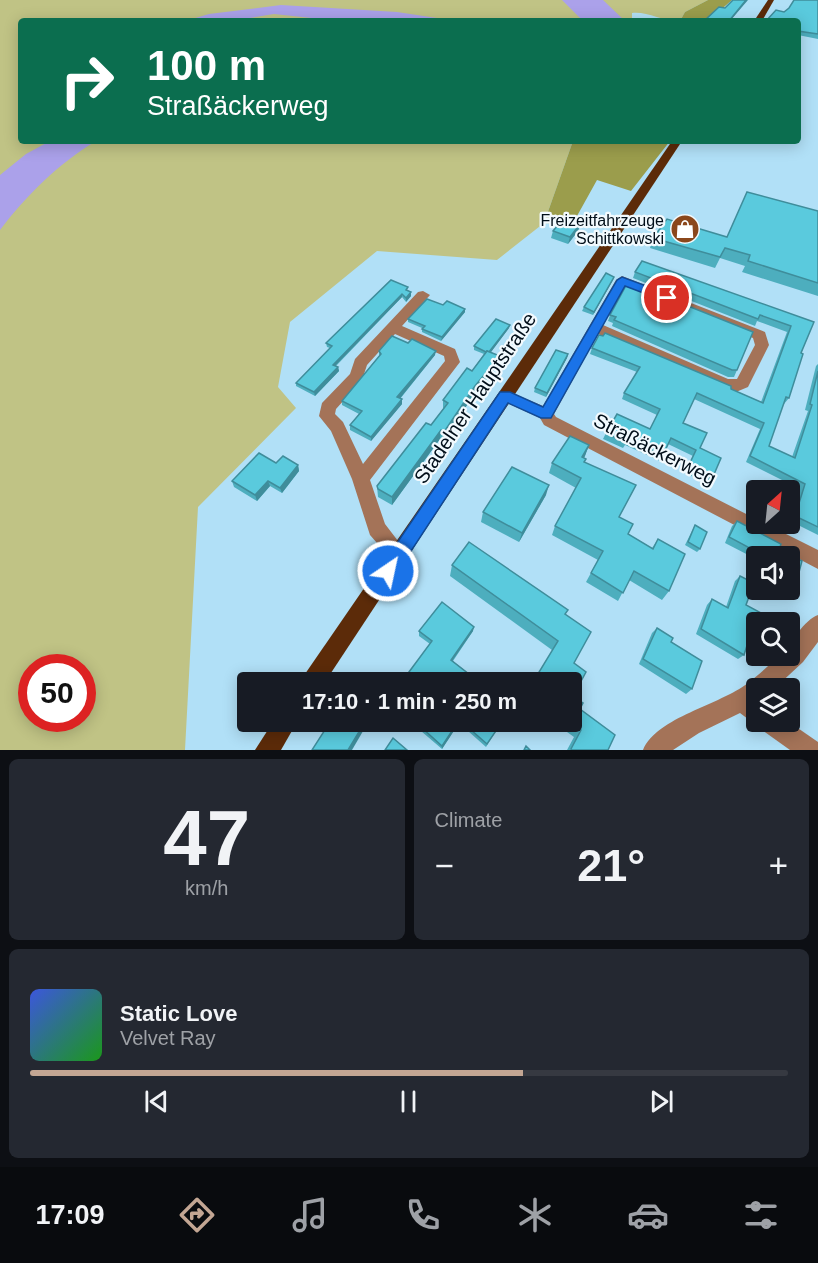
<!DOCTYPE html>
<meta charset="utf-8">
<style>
:root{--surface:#171b24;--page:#242831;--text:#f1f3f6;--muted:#9ea1a6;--line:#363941;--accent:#c3a693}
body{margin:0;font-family:Helvetica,sans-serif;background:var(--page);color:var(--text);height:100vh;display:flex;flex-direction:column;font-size:22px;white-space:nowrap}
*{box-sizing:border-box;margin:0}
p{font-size:20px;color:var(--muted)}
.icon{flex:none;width:33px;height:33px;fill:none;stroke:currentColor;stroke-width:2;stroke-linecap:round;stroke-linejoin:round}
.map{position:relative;height:750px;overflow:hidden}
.drawer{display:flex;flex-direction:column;gap:9px;padding:9px;background:#0d0f14;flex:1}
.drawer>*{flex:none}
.guide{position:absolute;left:18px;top:18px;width:783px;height:126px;border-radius:6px;box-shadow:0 3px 15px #0003;background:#0b6e4f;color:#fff;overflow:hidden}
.needle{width:39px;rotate:27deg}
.fabs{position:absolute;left:746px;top:480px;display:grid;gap:12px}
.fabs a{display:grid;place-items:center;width:54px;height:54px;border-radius:6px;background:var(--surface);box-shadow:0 3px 15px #0003;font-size:30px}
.speed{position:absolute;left:18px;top:654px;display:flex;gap:12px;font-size:30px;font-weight:700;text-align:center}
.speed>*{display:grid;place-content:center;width:78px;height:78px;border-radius:50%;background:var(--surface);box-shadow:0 3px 15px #0003;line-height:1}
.speed .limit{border:9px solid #d22;background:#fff;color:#111}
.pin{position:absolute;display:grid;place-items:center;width:51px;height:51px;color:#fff;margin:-26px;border:3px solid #fff;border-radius:50%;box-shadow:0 2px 6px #0007}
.me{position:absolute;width:66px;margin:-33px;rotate:34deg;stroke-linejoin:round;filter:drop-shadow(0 0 4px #0008)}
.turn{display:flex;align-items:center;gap:21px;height:126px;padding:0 30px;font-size:27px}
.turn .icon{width:78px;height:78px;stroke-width:2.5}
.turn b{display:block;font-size:42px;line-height:51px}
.big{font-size:45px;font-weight:800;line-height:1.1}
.drawer .widget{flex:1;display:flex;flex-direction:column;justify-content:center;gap:9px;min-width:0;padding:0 21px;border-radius:9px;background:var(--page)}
.drawer .dial{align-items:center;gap:0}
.dial b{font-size:78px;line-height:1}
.song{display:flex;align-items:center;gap:18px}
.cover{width:72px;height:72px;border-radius:9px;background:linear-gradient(135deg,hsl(230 70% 55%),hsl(120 70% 35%))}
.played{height:6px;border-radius:3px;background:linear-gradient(90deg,var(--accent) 65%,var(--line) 65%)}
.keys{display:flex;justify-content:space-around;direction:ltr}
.heat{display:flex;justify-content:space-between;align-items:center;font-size:33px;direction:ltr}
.drawer .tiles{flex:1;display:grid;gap:9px;grid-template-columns:1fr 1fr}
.widget:last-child{grid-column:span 2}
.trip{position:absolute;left:237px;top:672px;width:345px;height:60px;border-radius:6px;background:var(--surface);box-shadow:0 3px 15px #0003;font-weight:800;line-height:60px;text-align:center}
.tabs{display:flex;height:96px;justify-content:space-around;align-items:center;background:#090b0e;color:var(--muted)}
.tabs .icon{width:42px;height:42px}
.tabs .on{color:var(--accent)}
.tabs b{font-size:27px;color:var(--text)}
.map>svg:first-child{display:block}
.green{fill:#c0c385;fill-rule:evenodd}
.forest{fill:#9b9d4c}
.water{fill:#aba1ea}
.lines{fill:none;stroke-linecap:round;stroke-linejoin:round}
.minor{fill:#a47358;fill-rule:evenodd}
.major{fill:#5c2b09;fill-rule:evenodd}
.wall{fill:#4daebe}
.shaded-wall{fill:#3f8d9b}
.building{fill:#5acadd;stroke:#3f8d9b;stroke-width:1.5}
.route{fill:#1a73e8;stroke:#114b97;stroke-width:1.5}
.labels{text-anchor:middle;stroke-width:4.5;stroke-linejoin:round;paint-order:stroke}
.far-poi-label{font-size:16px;fill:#000e19;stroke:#f2fafe;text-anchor:end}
.street-label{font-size:20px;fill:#000e19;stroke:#f2fafe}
</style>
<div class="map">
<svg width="818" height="750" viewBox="0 0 818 750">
<rect width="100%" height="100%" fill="#b1e0f7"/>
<path class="green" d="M0 0H708L685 12 680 21C662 21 646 11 632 13V21H21V141H573L544 223 497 260 377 251 290 322 278 387 296 408 198 507 185 750H0ZM32 668H82V718H32Z"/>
<g class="forest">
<path d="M708 0H732L708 21H680L685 12Z"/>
<path d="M573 141H670L631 191 597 180 572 225 544 223Z"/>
</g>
<g class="water">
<path d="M562 0H603L625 21H583Z"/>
<path d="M281 5 397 12 457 21H340L274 14 231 21H185L209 14Z"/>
<path d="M50 141H96C59 163 26 196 0 230V175L26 154Z"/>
</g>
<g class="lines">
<g class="minor">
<path d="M622 276 765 332 769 345 748 387 736 392 720 388 598 334 554 414 556 417 756 519V524H766L818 550V569L544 425 540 418 500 400 497 396 500 392 505 390 543 406 616 280ZM625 286 753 338 755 345 737 379H728L603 325Z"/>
<path d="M423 291 430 295 402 326 455 349 460 362 370 480 385 524 408 554 406 560 399 563 392 560 370 535 352 479 331 431 319 416 322 403 350 374 355 359 418 292ZM395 334 444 356 445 361 363 464 343 422 335 414 336 409 362 380 367 365Z"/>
<path d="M818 615V642L803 662 775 688H756L758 722 748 719 740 713 699 733 673 750H643C657 717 720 705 748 683 759 675 769 665 779 656H789C789 641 805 620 818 615Z"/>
<path d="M759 722H789L818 742V750H790L762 730Z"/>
</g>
<g class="major">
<path d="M768 0H774L762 21H754Z"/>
<path d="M672 141H682L325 682H302L305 674Z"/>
<path d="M273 722H297L281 750H255Z"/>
</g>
</g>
<g class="wall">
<path d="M818 0V39L798 35V21L784 12Z"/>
<path d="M818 211V296L742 272 745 266 720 258 715 268 650 248 653 238 727 237Z"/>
<path d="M580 224 578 231 568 244 551 238 553 231Z"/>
<path d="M635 272 814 322 801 353 789 398 784 404H783L769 446 792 457 808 411 805 410 816 366 818 364V535L790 521 800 489 746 462 760 429 694 399 683 423 700 448 712 479 708 484 685 473 693 456 668 444 660 461 625 445 623 448 603 439 606 433 650 429 657 415 622 399 624 393 637 372 590 354 592 348 731 389 761 402 787 332 757 321 755 326 633 278Z"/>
<path d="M614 277 593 315 582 311 584 307Z"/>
<path d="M391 280 411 292V296L406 302 402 297 336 366 338 367 339 371 315 396 296 386V383L330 348 327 347 326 343Z"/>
<path d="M443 305 465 312 441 341 422 332V328L408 322V319Z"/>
<path d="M610 315 737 370 734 377H728L612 326 613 323 608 321Z"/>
<path d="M509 328 491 352 500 356 498 365 474 395 443 440 440 439 392 505 378 497 377 486 431 425 443 409V400L472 371 484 354 474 350V346Z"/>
<path d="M379 351 435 355 400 399 402 404 371 441 350 430V425L359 414 342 405V401L379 356Z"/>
<path d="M568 354 567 358 546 397 534 392 535 388Z"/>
<path d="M589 445 584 458 585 462 619 517 628 534 652 548 658 539 669 591 662 600 629 580 618 601 586 582 598 560 552 535 555 526 576 488 549 473 552 463Z"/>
<path d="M276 463 298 465 299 471 282 493 270 486 257 501 234 487 232 481Z"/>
<path d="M546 495 519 542 481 522 483 512Z"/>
<path d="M737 521 781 544 779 550 802 561 797 580 791 585 789 584V556H756V568L753 567 756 559 725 543 732 526Z"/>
<path d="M695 525 700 549 697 552 685 545Z"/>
<path d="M452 565 566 614 574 663 573 696 580 709 608 750H567L574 737 553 722H572L552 650 450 576Z"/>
<path d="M740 576 746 605 756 622V651L747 646 744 655 738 659 696 634 707 605 712 599 726 607 735 581Z"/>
<path d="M657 628 671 642 692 689 686 694 639 664 652 633Z"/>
<path d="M419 631H473L453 661 474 678 473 682H417L409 676V672L430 644 419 636Z"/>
<path d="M425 722H496L498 728 486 747 459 723 442 749 421 731V727Z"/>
</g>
<g class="shaded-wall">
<path d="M746 0H748L730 21H729Z"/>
<path d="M580 224 578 231 568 244 570 237Z"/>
<path d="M614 277 613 280 593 315 594 312Z"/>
<path d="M411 292V296L406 302V298Z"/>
<path d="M402 294V297L333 368V365Z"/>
<path d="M465 309V312L441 341 442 337Z"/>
<path d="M510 325 509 328 488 356 489 353Z"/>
<path d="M436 351 435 355 397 402V397Z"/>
<path d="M568 354 567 358 546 397 547 393Z"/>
<path d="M500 356 498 365 474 395 443 440 444 432 475 386Z"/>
<path d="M338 367 339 371 315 396 314 392Z"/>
<path d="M402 399V404L371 441V437Z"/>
<path d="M441 430 440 439 392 505V497Z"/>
<path d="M589 445 585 456 578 467 582 457Z"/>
<path d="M298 465 299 471 282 493 280 488Z"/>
<path d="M268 481 270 486 257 501 255 495Z"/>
<path d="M549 485 546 495 519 542 522 533Z"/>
<path d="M474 627 473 631 450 664 451 660Z"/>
<path d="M365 722 366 726 352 750H348Z"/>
<path d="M458 722 459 723 442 749V746Z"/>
</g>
<g class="building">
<path d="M733 0H746L729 21H704L719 7 725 8Z"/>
<path d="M794 0H818V34L798 31V21H766L776 10 784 12 789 8Z"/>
<path d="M747 192 818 211V283L748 261 750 255 725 248 720 257 653 238 667 219 727 237Z"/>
<path d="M563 219 580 224 570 237 553 231Z"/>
<path d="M642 261 814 322 801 353 803 354 789 398 786 397 769 446 795 458 812 405 810 404 818 371V527L795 516 805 484 750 456 764 423 697 393 683 423 707 433 700 448 721 458 712 479 688 467 696 450 671 438 663 455 628 439 626 443 606 433 617 414 650 429 660 409 624 393 640 367 592 348 599 335 603 336 605 333 731 386V389L763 403 791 326 760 315 758 319 635 272Z"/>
<path d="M606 273 614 277 594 312 584 307Z"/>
<path d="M391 280 408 287 406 290 411 292 406 298 402 294 333 365 338 367 314 392 296 383 332 346 326 343Z"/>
<path d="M628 282 753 332 737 370H732L614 320 616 317 610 315Z"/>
<path d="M427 299 443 305 447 301 465 309 442 337 422 329 425 326 408 319Z"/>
<path d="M496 319 510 325 489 352 487 351 486 352 474 346Z"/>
<path d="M392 336 408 343 412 339 436 351 397 397 402 399 371 437 350 425 362 411 342 401 381 354 379 351Z"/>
<path d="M556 350 568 354 547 393 535 388Z"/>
<path d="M487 351 500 356 475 386 444 432 441 430 392 497 378 489 377 486 426 423 431 425 448 403 443 400 467 368 472 371Z"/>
<path d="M570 436 589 445 582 457 586 459 584 462 636 485 619 517 633 524 628 534 653 549 658 539 685 554 669 591 634 571 623 593 591 573 603 551 555 526 581 478 552 463Z"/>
<path d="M259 453 276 463 283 456 298 465 280 488 268 481 255 495 232 481Z"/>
<path d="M512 467 549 485 522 533 483 512Z"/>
<path d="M737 521 781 544 779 550 802 561 797 580 789 576V556H760L761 554 729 537Z"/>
<path d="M695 525 707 532 700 549 688 542Z"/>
<path d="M469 542 568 610 565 614 591 632 574 663 586 672 573 696 583 703 580 709 615 735 608 750H572L571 749 581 730 569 722H572V682H533L558 641 452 565Z"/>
<path d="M740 576 754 583 746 605 778 622H756V643L749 639 744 655 701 629 712 599 728 608Z"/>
<path d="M442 602 474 627 451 660 474 678 472 682H421L409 672 432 641 419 631Z"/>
<path d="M657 628 673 638 671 642 702 661 692 689 643 659Z"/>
<path d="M330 722H365L348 750H312Z"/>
<path d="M425 722H458L442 746 421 727Z"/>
<path d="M462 722H496L500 725 487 744Z"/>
<path d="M393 738 407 750H385Z"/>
<path d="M526 746 530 750H524Z"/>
</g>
<path class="route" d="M622 277 671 295 673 298 667 302 625 286 551 418H541L508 403 394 577 388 579 382 577 379 571 382 565 500 392H510L543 407 617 280Z"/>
<defs>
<g id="shop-disc" transform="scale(1.5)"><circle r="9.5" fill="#8b471b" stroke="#f2fafe"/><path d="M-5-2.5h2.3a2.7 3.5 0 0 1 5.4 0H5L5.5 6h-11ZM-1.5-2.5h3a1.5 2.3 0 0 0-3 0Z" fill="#fff"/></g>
</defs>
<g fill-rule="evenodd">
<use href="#shop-disc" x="685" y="229"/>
</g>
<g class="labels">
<g class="far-poi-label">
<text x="664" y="226">Freizeitfahrzeuge<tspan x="664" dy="18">Schittkowski</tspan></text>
</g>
<g class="street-label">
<text transform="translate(475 398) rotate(-56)" y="7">Stadelner Hauptstraße</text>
<text transform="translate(655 449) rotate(27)" y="7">Straßäckerweg</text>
</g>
</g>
</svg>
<div class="fabs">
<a><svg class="needle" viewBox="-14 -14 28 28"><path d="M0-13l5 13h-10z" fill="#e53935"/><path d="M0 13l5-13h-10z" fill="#9ea1a6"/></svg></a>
<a><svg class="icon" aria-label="sound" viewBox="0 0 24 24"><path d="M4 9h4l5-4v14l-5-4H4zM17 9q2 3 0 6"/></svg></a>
<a><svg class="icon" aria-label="search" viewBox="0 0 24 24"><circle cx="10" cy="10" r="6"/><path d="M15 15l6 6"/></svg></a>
<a><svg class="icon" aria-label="layers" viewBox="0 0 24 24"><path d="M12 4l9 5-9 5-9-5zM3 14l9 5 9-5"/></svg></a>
</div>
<div class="speed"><div class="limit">50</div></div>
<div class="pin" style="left:667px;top:298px;background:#d93025"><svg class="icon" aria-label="arrive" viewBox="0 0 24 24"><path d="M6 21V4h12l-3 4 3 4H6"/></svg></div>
<svg class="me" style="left:388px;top:571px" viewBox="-20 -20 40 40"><circle r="17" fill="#1a73e8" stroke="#fff" stroke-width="3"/><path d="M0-11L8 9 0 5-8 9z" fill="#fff"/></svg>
<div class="trip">17:10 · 1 min · 250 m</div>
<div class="guide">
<div class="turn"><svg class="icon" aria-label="right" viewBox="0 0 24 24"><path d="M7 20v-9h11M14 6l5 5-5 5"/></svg><div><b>100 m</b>Straßäckerweg</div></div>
</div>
</div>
<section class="drawer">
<div class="tiles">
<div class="widget dial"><b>47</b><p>km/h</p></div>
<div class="widget"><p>Climate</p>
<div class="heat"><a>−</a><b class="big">21°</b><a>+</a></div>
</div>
<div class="widget">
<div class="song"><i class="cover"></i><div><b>Static Love</b><p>Velvet Ray</p></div></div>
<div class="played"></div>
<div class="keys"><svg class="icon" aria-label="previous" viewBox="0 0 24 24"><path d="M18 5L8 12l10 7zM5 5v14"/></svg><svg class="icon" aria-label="pause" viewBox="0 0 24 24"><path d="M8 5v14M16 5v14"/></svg><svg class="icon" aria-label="next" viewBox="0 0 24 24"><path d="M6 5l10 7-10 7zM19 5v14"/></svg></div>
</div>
</div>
</section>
<nav class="tabs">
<b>17:09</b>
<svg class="icon on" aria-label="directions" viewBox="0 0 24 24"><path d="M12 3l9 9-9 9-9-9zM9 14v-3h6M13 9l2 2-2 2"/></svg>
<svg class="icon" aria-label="music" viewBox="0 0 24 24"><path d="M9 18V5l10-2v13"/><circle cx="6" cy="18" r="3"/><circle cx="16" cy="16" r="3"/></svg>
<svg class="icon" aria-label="phone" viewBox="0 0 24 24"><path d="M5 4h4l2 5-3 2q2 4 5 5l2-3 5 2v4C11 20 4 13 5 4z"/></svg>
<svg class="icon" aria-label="climate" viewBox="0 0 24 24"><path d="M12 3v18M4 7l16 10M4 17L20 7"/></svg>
<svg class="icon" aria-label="car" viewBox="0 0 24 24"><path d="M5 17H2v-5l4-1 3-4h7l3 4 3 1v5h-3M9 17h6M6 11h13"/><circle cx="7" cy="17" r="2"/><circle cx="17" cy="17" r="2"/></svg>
<svg class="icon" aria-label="filters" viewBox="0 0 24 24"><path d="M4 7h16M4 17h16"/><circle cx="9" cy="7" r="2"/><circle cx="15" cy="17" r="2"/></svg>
</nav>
